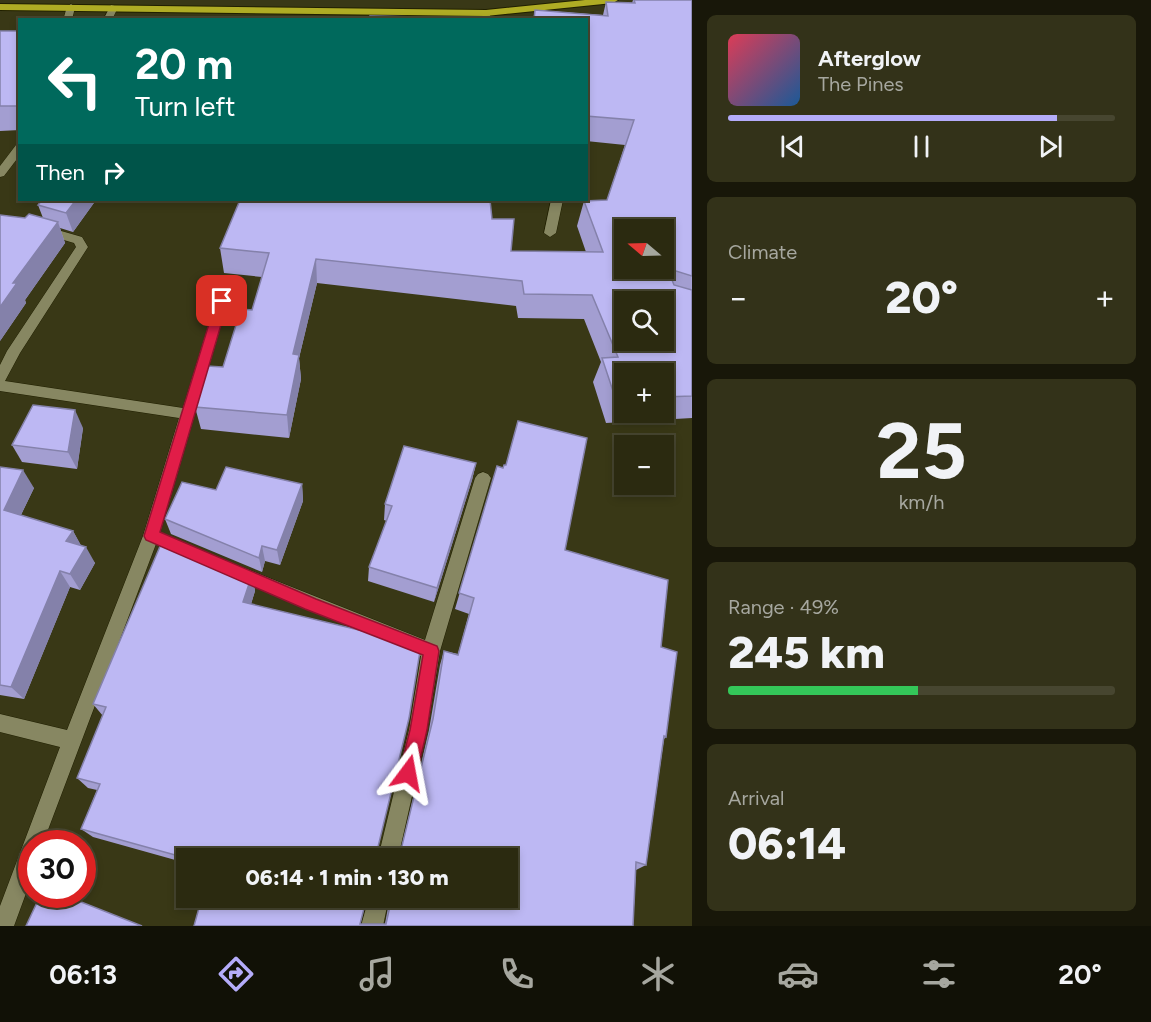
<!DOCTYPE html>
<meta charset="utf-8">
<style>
:root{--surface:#2b2a10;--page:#333219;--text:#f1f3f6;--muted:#a6a79f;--line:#474630;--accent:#b4acf9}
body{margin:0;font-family:Figtree,sans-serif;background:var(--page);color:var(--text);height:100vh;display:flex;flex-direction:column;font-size:22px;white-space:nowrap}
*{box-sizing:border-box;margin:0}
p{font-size:20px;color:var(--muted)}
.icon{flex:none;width:33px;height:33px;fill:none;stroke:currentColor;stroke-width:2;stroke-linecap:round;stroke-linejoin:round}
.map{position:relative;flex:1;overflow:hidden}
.drawer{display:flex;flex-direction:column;gap:15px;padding:15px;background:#181709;width:459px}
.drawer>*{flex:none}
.banner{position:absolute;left:18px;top:18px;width:570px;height:183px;border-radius:0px;box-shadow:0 3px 9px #0003,0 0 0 2px var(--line);background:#00695c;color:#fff;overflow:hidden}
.needle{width:39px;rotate:289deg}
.tools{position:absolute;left:614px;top:219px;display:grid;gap:12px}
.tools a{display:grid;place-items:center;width:60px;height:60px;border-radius:0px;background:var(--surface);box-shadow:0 3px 9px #0003,0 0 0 2px var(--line);font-size:30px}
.speed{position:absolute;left:18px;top:830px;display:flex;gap:12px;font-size:30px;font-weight:700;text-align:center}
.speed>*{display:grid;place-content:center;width:78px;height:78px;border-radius:50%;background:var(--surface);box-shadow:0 3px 9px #0003,0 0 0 2px var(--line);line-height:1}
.speed .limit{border:9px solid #d22;background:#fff;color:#111}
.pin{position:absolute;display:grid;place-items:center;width:51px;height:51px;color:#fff;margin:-26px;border-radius:12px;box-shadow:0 3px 9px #0006}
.me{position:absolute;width:66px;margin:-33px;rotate:13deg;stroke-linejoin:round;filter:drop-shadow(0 0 4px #0008)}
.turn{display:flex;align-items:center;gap:21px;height:126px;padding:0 18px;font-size:27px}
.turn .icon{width:78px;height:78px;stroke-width:2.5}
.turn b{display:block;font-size:42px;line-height:51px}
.then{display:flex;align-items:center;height:57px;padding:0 18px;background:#0003;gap:12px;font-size:22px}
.big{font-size:45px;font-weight:800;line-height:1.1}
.drawer .tile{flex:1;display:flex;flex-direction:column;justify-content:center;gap:9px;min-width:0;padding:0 21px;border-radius:9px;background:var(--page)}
.drawer .dial{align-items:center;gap:0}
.dial b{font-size:78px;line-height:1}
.song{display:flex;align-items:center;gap:18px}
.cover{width:72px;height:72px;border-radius:9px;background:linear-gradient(135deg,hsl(350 70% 55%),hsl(210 70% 35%))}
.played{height:6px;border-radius:3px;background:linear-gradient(90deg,var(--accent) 85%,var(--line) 85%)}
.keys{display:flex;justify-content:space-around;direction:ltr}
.heat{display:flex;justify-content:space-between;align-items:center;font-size:33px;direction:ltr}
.charge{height:9px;border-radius:4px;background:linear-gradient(90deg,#34c759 49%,var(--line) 0)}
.trip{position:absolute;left:176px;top:848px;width:342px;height:60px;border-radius:0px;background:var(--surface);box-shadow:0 3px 9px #0003,0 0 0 2px var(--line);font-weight:800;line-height:60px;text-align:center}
.tab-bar{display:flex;height:96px;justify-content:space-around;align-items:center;background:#111106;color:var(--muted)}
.tab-bar .icon{width:42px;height:42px}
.tab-bar .active{color:var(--accent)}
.tab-bar b{font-size:27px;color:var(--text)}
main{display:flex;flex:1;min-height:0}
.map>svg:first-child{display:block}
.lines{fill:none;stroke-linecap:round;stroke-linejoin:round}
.service-casing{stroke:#201f00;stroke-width:1}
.minor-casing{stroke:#201f00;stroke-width:1}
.trunk-casing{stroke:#201f00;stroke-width:2}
.service{fill:#878762;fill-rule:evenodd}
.minor{fill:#878762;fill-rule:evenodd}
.trunk{fill:#afac24;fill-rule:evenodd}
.wall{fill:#a39ed1;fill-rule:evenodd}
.shaded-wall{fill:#8481aa}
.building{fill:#bdb8f3;stroke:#8481aa;stroke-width:1.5;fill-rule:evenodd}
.route{fill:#e11d48;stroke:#92132f;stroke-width:1.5}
</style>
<main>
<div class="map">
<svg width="692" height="926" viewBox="0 0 692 926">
<rect width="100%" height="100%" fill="#393816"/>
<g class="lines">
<g class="service-casing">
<g id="service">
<path d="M71 4 75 7 72 20H63L67 7Z"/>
<path d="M483 11H489L491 20H482Z"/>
<path d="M551 200H563L556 233 550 237 544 233Z"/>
</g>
</g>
<g class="minor-casing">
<g id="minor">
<path d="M111 5 118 7 112 20H103Z"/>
<path d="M20 144V155L4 176 0 177V166L16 145Z"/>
<path d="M44 226 82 237 88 247 20 353 5 381 183 408 216 301 222 297 228 301 159 536 43 843H32V877L14 926H0V906L60 747 0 732V714L67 730 143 536 179 418 0 391V365L7 351 76 247 74 243 40 233V227Z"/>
<path d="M483 472 488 474 491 478 440 651 427 730 398 858H378L409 730 421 656 228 576 226 571 228 566 234 564 425 640 475 478 478 474Z"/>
<path d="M369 897H389L383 926H361Z"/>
</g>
</g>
<g class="trunk-casing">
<path id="trunk" d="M585 0H618L613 3 486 16 0 10V4L486 10Z"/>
</g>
<use href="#service" class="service"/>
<use href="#minor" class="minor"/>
<use href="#trunk" class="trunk"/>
</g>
<g class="wall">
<path d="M633 0H692V418L606 423 593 382 601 362 584 319 518 318 516 306 317 283 299 358 301 379 289 438 201 429 195 407 223 367 252 310 262 277 224 273 220 248 492 219 511 251 586 252 577 226 584 201 607 200 625 145 586 141V20H533L535 10 603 15 606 2 632 3ZM663 230V268H624ZM624 374H663V412H624Z"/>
<path d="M0 31H20V130L0 131Z"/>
<path d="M42 200H96L73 232 60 228 65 243 25 300 26 303 0 341 25 218H43L38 205Z"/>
<path d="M518 421 587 438 565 550 668 580 661 647 677 652 666 737 664 739 646 865 636 870 633 926H194L202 897H367L360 924H385L390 897H507V858H186V863L93 837 81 829 97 790 88 788 77 778 103 716 93 704 164 537 252 575 255 591 251 604 421 645 409 718 377 851 380 854H400L429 730 440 665 444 651 458 654 469 614 455 609 497 466 503 468 504 465H506Z"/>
<path d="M83 428 77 469 22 462 12 445Z"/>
<path d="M476 463 472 480 434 602 368 581 369 567 387 521 384 520 385 504Z"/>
<path d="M0 467 34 488 21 515 73 531 81 546 95 563 80 590 70 587 24 699 0 695Z"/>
<path d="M302 484 303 501 280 565 265 561 262 572 171 534 165 519 216 490Z"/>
</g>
<g class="shaded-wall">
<path d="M76 200H96L73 232 66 213Z"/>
<path d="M58 222 65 243 25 300 26 303 0 341V307L13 283Z"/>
<path d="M316 259 317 283 299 358 301 379 289 438 287 415 293 354Z"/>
<path d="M641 268H648L640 288 633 290Z"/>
<path d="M75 410 83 428 77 469 68 452Z"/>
<path d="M476 463 472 480 434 602 437 588Z"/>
<path d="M23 470 34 488 15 527 4 510Z"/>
<path d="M302 484 303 501 280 565 277 550Z"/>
<path d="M73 531 82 547 66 541Z"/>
<path d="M262 546 265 561 262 572 259 558Z"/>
<path d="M86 547 95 563 80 590 70 574Z"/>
<path d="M60 571 70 587 24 699 11 687Z"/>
<path d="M252 575 255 591 247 617 243 602Z"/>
</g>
<g class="building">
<path d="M634 0H692V276L663 267V230H624V268H641V270L644 274 661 280H672L674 285 692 290V396L663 397V374H624V399L616 400 602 358 618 357 592 295 524 294 522 281 316 259 293 354 299 355 287 415 195 407 207 366 223 367 241 309 252 310 269 253 220 248 240 200H490L492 219H514L511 251 603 252 584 201 607 200 634 120 586 116V20H534L535 10 608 16 606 2 635 3ZM624 302H663V340H624Z"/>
<path d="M370 16 420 17V20H370Z"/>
<rect x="0" y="31" width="20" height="75"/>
<path d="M42 200H76L66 213 38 205Z"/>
<path d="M29 214 58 222 13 283H17L0 307V215L25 218Z"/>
<path d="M33 405 75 410 68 452 12 445Z"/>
<path d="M518 421 587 438 565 550 668 580 661 647 677 652 666 737 664 736 646 865 636 862 633 926H194L202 897H367L360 924H386L392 897H507V858H186L81 829 100 784 77 778 106 707 93 704 164 537 252 575 243 602 421 645 409 718 377 851 380 854H400L433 719 444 651 458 655 474 598 459 593 497 466 503 468 504 465H506Z"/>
<path d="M404 446 476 463 437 588 369 567 392 506 385 504Z"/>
<path d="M0 467 23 470 4 510 73 531 66 541 86 547 70 574 60 571 11 687 0 685Z"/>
<path d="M226 467 302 484 277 550 262 546 259 558 165 519 182 482 216 490Z"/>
<path d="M41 894H61L142 926H26Z"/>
</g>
<path class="route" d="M222 297 228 301 160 532 316 599 437 646 439 651 427 730 417 773 414 779 408 782 402 779 399 773 410 730 423 655 305 609 146 540 144 536 216 301Z"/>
</svg>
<div class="tools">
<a><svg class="needle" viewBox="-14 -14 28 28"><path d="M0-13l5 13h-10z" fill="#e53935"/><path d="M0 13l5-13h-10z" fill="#a6a79f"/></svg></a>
<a><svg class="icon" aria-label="search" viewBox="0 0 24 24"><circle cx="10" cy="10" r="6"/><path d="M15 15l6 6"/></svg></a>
<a>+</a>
<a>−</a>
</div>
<div class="speed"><div class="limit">30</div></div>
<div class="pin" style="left:222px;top:301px;background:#d93025"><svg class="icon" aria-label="arrive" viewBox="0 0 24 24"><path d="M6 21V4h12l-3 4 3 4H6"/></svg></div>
<svg class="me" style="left:408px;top:773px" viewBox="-20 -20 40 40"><path d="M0-17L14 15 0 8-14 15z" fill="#e11d48" stroke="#fff" stroke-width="4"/></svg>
<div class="trip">06:14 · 1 min · 130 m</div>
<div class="banner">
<div class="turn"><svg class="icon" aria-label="left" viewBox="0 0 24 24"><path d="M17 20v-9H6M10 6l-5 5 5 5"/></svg><div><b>20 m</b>Turn left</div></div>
<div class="then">Then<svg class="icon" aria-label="right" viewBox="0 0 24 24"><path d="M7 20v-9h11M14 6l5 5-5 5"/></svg></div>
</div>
</div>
<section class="drawer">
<div class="tile">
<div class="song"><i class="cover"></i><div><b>Afterglow</b><p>The Pines</p></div></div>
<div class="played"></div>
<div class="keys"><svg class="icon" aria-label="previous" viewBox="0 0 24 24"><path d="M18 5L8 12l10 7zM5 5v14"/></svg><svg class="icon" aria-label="pause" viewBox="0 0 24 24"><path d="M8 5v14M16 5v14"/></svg><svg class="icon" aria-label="next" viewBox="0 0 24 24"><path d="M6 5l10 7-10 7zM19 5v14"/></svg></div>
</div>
<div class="tile"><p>Climate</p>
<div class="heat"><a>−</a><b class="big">20°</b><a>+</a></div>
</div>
<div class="tile dial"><b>25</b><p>km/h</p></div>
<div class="tile"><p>Range · 49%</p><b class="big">245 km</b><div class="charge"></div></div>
<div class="tile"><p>Arrival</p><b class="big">06:14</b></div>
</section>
</main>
<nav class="tab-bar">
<b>06:13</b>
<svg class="icon active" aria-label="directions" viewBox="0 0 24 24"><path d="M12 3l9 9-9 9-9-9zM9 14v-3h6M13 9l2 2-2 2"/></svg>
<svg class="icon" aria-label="music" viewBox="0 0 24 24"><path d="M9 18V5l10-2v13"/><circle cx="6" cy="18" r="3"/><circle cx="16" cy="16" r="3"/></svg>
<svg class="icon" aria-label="phone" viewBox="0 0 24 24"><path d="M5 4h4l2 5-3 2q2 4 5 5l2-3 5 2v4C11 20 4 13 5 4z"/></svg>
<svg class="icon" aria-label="climate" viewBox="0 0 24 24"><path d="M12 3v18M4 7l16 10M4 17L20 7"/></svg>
<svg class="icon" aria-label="car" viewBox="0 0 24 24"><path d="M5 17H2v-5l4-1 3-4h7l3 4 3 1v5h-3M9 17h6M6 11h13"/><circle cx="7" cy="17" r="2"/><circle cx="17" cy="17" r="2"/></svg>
<svg class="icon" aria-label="filters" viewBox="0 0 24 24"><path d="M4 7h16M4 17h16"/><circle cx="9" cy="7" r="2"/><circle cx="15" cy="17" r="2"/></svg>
<b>20°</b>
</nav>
